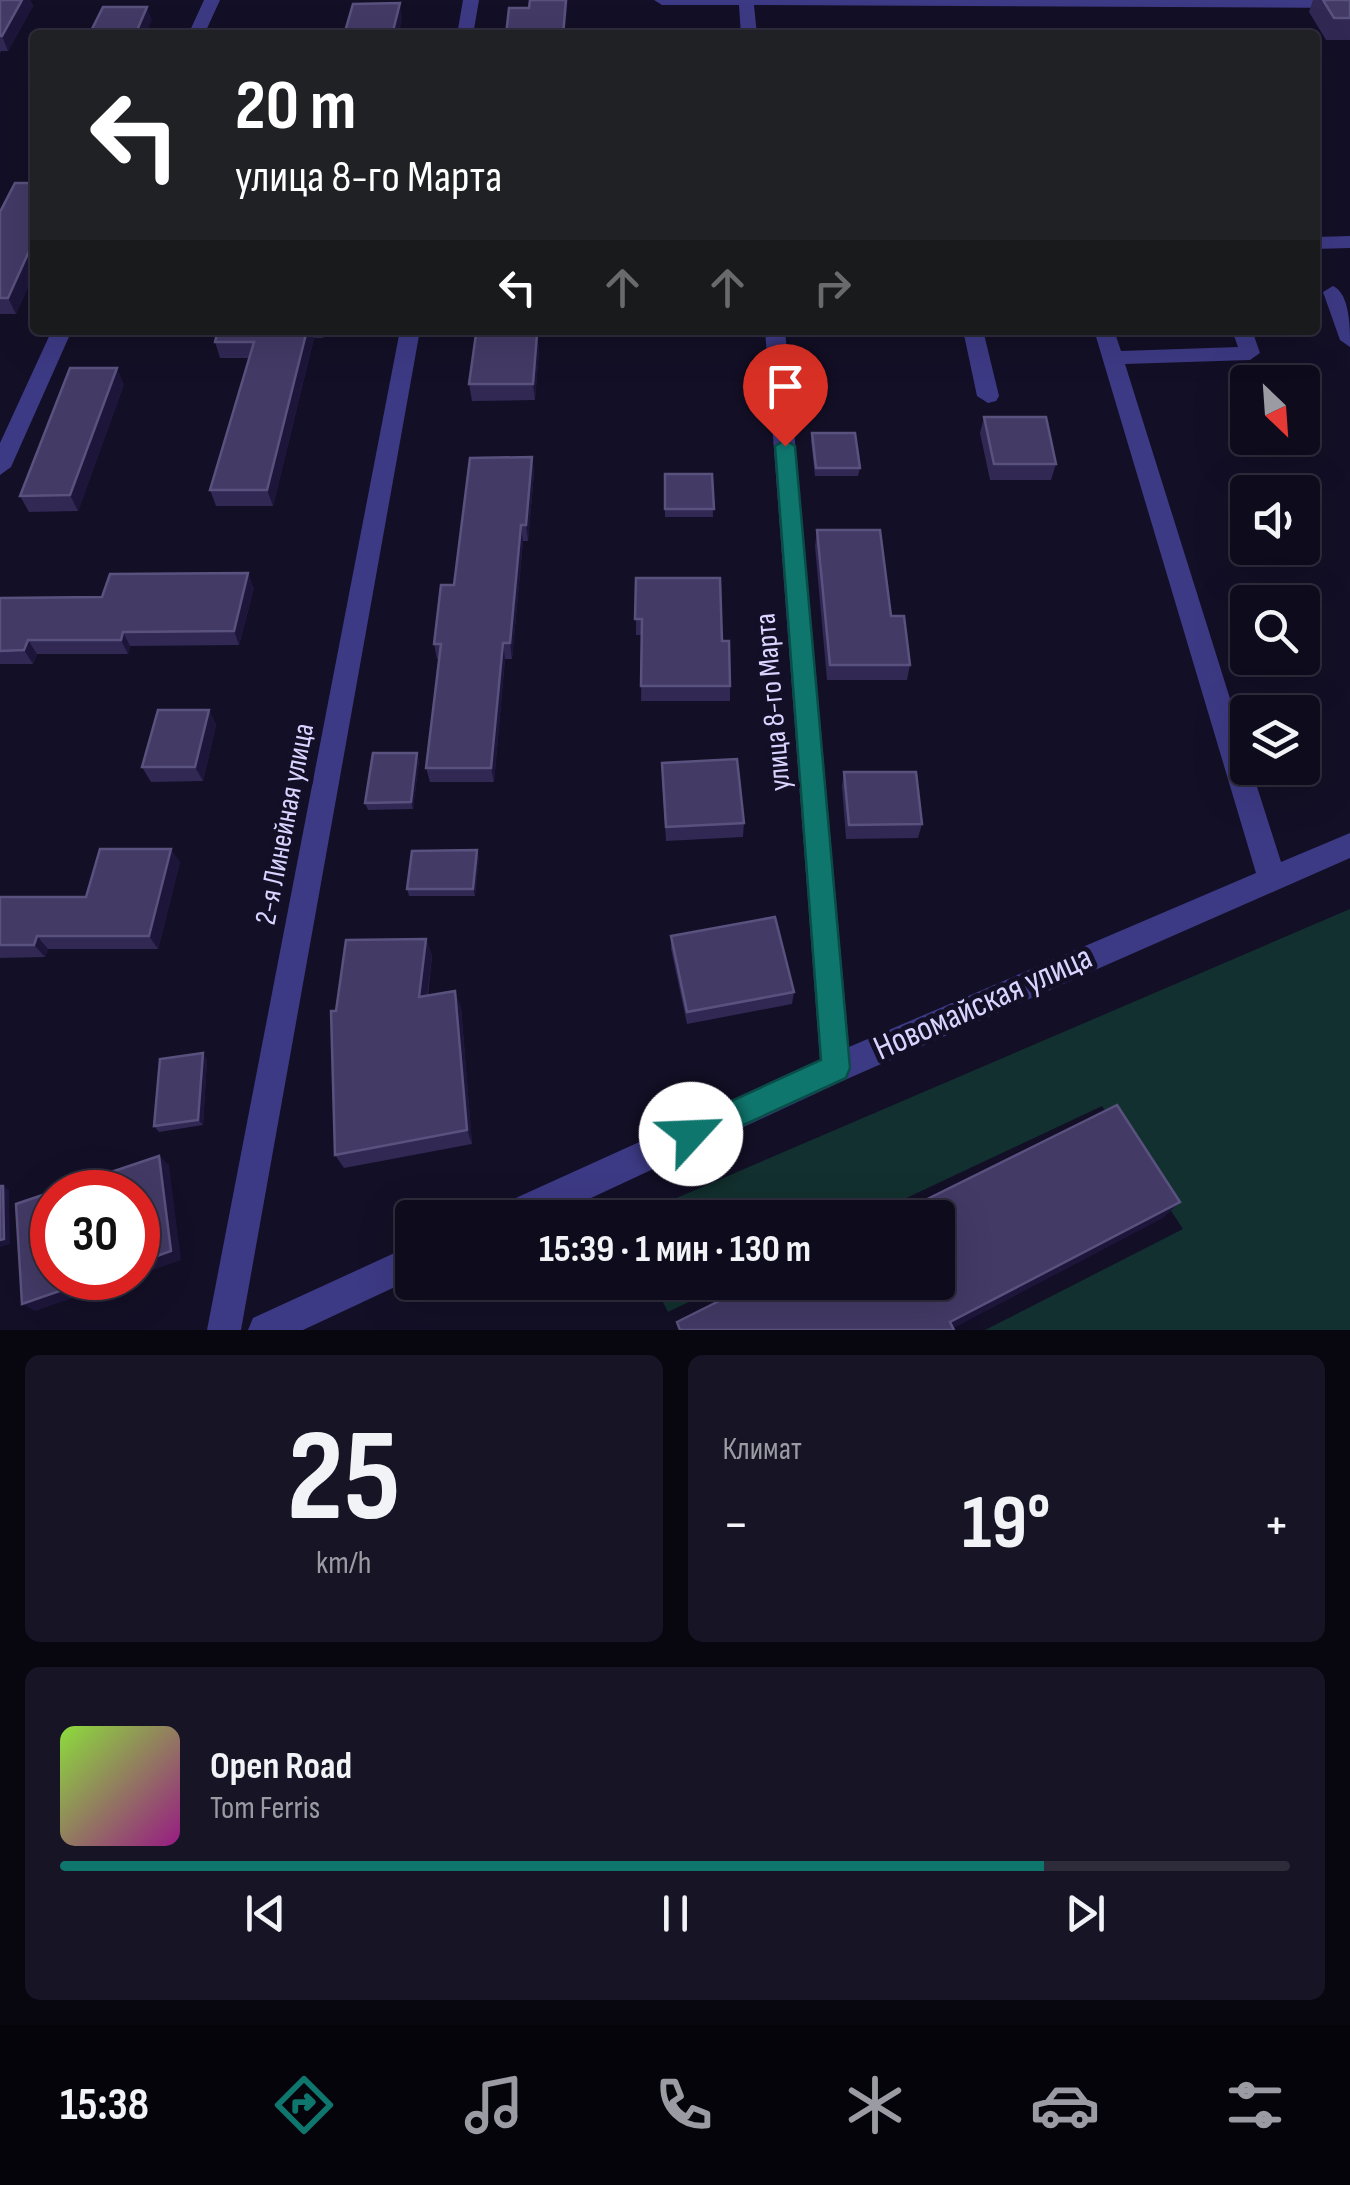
<!DOCTYPE html>
<html lang="ru">
<head>
<meta charset="utf-8">
<style>
	body { margin:0; font-family:"Sofia Sans Condensed",sans-serif; background:#171425; color:#f1f3f6; height:100vh; display:flex; flex-direction:column; font-size:38px; white-space:nowrap }
	* { box-sizing:border-box; margin:0 }
	p { font-size:32px; color:#9b9ba3 }
	.icon { flex:none; width:55px; height:55px; fill:none; stroke:currentColor; stroke-width:2; stroke-linecap:round; stroke-linejoin:round }
	.map { position:relative; height:1330px; overflow:hidden }
	.sheet { display:flex; flex-direction:column; gap:25px; padding:25px; background:#08060f; flex:1 }
	.sheet>* { flex:none }
	.top-card { position:absolute; left:30px; top:30px; width:1290px; height:305px; border-radius:10px; box-shadow:0 10px 40px #0002,0 0 0 2px #2e2b3b; background:#202124; color:#fff; overflow:hidden }
	.needle { width:65px; rotate:155deg }
	.fabs { position:absolute; left:1230px; top:365px; display:grid; gap:20px }
	.fabs a { display:grid; place-items:center; width:90px; height:90px; border-radius:10px; background:#0e0b1c; box-shadow:0 10px 40px #0002,0 0 0 2px #2e2b3b; font-size:50px }
	.speed { position:absolute; left:30px; top:1170px; display:flex; gap:20px; font-size:50px; font-weight:700; text-align:center }
	.speed>* { display:grid; place-content:center; width:130px; height:130px; border-radius:50%; background:#0e0b1c; box-shadow:0 10px 40px #0002,0 0 0 2px #2e2b3b; line-height:1 }
	.speed .limit { border:15px solid #d22; background:#fff; color:#111 }
	.pin { position:absolute; display:grid; place-items:center; width:85px; height:85px; color:#fff; margin:-102px -42px; border-radius:50% 50% 50% 0; rotate:-45deg; box-shadow:0 0 10px #0007 }
	.pin .icon { rotate:45deg }
	.me { position:absolute; width:110px; margin:-55px; rotate:65deg; stroke-linejoin:round; filter:drop-shadow(0 0 8px #0008) }
	.turn { display:flex; align-items:center; gap:35px; height:210px; padding:0 40px; font-size:45px }
	.turn .icon { width:130px; height:130px; stroke-width:2.5 }
	.turn b { display:block; font-size:70px; line-height:85px }
	.lanes { display:flex; align-items:center; height:95px; padding:0 40px; background:#0003; justify-content:center; gap:50px; direction:ltr }
	.lanes .off { opacity:.35 }
	.big { font-size:75px; font-weight:700; line-height:1.1 }
	.sheet .card { flex:1; display:flex; flex-direction:column; justify-content:center; gap:15px; min-width:0; padding:0 35px; border-radius:15px; background:#171425 }
	.sheet .dial { align-items:center; gap:0 }
	.dial b { font-size:130px; line-height:1 }
	.song { display:flex; align-items:center; gap:30px }
	.cover { width:120px; height:120px; border-radius:15px; background:linear-gradient(135deg,hsl(90 70% 55%),hsl(310 70% 35%)) }
	.played { height:10px; border-radius:5px; background:linear-gradient(90deg,#0f766e 80%,#2e2b3b 80%) }
	.keys { display:flex; justify-content:space-around; direction:ltr }
	.heat { display:flex; justify-content:space-between; align-items:center; font-size:55px; direction:ltr }
	.sheet .tiles { flex:1; display:grid; gap:25px; grid-template-columns:1fr 1fr }
	.card:last-child { grid-column:span 2 }
	.trip { position:absolute; left:395px; top:1200px; width:560px; height:100px; border-radius:10px; background:#0e0b1c; box-shadow:0 10px 40px #0002,0 0 0 2px #2e2b3b; font-weight:700; line-height:100px; text-align:center }
	.tab-bar { display:flex; height:160px; justify-content:space-around; align-items:center; background:#06040b; color:#9b9ba3 }
	.tab-bar .icon { width:70px; height:70px }
	.tab-bar .selected { color:#0f766e }
	.tab-bar b { font-size:45px; color:#f1f3f6 }
	.map>svg:first-child { display:block }
	.green { fill:#12302f }
	.lines { fill:none; stroke-linecap:round; stroke-linejoin:round }
	.minor { fill:#3d3a85; fill-rule:evenodd }
	.wall { fill:#312854 }
	.shaded-wall { fill:#1d163a }
	.building { fill:#433a66; stroke:#5a527e; stroke-width:2.5 }
	.route { fill:#0f766e; stroke:#0a4d48; stroke-width:2.5 }
	.labels { text-anchor:middle; dominant-baseline:central; stroke-width:10; stroke-linejoin:round; paint-order:stroke }
	.street-label { font-size:30px; fill:#d9d4ff; stroke:#130f26 }
	.near-street-label { font-size:35px; fill:#d9d4ff; stroke:#130f26 }
</style>
</head>
<body>
<div class="map">
<svg width="1350" height="1330" viewBox="0 0 1350 1330">
	<rect width="100%" height="100%" fill="#130f26"/>
	<g class="green">
		<path d="M1350,909V1330H985L1183,1229L1102,1106L866,1217L630,1218Z"/>
		<path d="M653,1283H729L668,1312Z"/>
	</g>
	<g class="lines">
		<g class="minor">
			<path d="M204,0H220L204,35H188Z"/>
			<path d="M463,0H479L473,35H457Z"/>
			<path d="M654,0H1350V8L754,5L757,35H741L739,5H662Z"/>
			<path d="M1350,236V248L1315,249V237Z"/>
			<path d="M1333,286C1350,294 1350,327 1350,347L1340,340L1323,292Z"/>
			<path d="M52,330H72L11,467L0,475V443Z"/>
			<path d="M400,330H420L241,1330H207Z"/>
			<path d="M765,330H785L849,1047L1256,873L1094,330H1114L1121,351L1238,347L1232,330H1252L1260,353L1250,360L1125,364L1248,756V768H1251L1281,862L1350,833V858L847,1079L548,1218H494L498,1206L820,1060Z"/>
			<path d="M963,330H983L999,396L996,401L988,403L977,396Z"/>
			<path d="M412,1245V1279L303,1330H248L253,1318Z"/>
		</g>
	</g>
	<g class="wall">
		<path d="M0,0H30L33,6L8,51H1L0,53Z"/>
		<path d="M1313,0H1350V40H1326L1309,12Z"/>
		<path d="M35,183V271L16,314H0V212Z"/>
		<path d="M218,330H325L323,338H314L273,506H216L210,490L249,358H220L215,342Z"/>
		<path d="M537,334L539,350L535,400L472,401L469,384Z"/>
		<path d="M124,384L78,511L29,512L20,496Z"/>
		<path d="M984,417L1056,464L1051,480H990L980,433Z"/>
		<path d="M812,433L860,468L858,476H815L811,441Z"/>
		<path d="M532,457L534,473L528,541H523L512,659H505L494,782H430L426,768L440,659H437L434,644L454,585Z"/>
		<path d="M665,474H712L713,517H665Z"/>
		<path d="M817,530L891,616L910,665L907,680H827L815,546Z"/>
		<path d="M636,578L722,641L730,686V701H641L642,635H636Z"/>
		<path d="M254,588L239,645L130,646L128,654H37L33,664H0V598L102,597Z"/>
		<path d="M209,710L216,725L203,781L151,782L142,767Z"/>
		<path d="M419,760L413,809L368,810L365,803Z"/>
		<path d="M844,772L922,824L918,838L846,839L842,786Z"/>
		<path d="M662,777L744,823L743,837L666,841Z"/>
		<path d="M479,857L475,896H409L407,889Z"/>
		<path d="M180,862L158,949H48L45,957L0,958V897H86Z"/>
		<path d="M671,936L794,992L792,1004L687,1024L671,949Z"/>
		<path d="M426,939L432,956L428,995L461,1007L472,1144L344,1168L335,1155L336,1011Z"/>
		<path d="M207,1059L203,1125L159,1132L154,1126Z"/>
	</g>
	<g class="shaded-wall">
		<path d="M22,0H30L33,6L8,51L2,36Z"/>
		<path d="M566,0H568L565,35H563Z"/>
		<path d="M400,3L402,19L399,35H392Z"/>
		<path d="M147,7L152,20L145,35H135Z"/>
		<path d="M35,238V271L16,314L8,298Z"/>
		<path d="M307,330H311L314,338L273,506L267,490Z"/>
		<path d="M537,334L539,350L535,400L533,384Z"/>
		<path d="M117,368L124,384L78,511L70,495Z"/>
		<path d="M532,457L534,473L528,541L526,525Z"/>
		<path d="M521,525L523,541L512,659L510,643Z"/>
		<path d="M248,573L254,588L239,645L234,631Z"/>
		<path d="M123,632L130,646L128,654L121,640Z"/>
		<path d="M28,640L37,654L33,664L24,650Z"/>
		<path d="M503,643L505,659L494,782L491,768Z"/>
		<path d="M209,710L216,725L203,781L195,767Z"/>
		<path d="M417,753L419,760L413,809L411,802Z"/>
		<path d="M171,849L180,862L158,949L149,936Z"/>
		<path d="M477,850L479,857L475,896L473,889Z"/>
		<path d="M37,936L48,949L45,957L34,945Z"/>
		<path d="M426,939L432,956L425,1013L419,997Z"/>
		<path d="M455,991L461,1007L472,1144L467,1130Z"/>
		<path d="M203,1053L207,1059L203,1125L198,1120Z"/>
		<path d="M159,1156L169,1165L181,1260L138,1275V1263Z"/>
		<path d="M3,1186L9,1190L10,1244L0,1247Z"/>
		<path d="M1180,1202L1163,1218L950,1330V1322Z"/>
		<path d="M97,1278H131L35,1311L22,1304Z"/>
	</g>
	<g class="building">
		<path d="M0,0H22L2,36H0Z"/>
		<path d="M530,0H566L563,35H506L509,8H529Z"/>
		<path d="M1323,0H1350V18H1334Z"/>
		<path d="M400,3L392,35H344L353,4Z"/>
		<path d="M103,7H147L135,35H89Z"/>
		<path d="M15,183H35V238L8,298H0V212Z"/>
		<path d="M218,330H307L267,490H210L254,342H215Z"/>
		<path d="M476,334H537L533,384H469Z"/>
		<path d="M70,368H117L70,495L20,496Z"/>
		<path d="M984,417H1046L1056,464H994Z"/>
		<path d="M812,433H855L860,468H816Z"/>
		<path d="M532,457L526,525H521L510,643H503L491,768H426L441,644H434L441,585H454L470,458Z"/>
		<path d="M665,474H712L714,509H665Z"/>
		<path d="M817,530H880L891,616H904L910,665H830Z"/>
		<path d="M248,573L234,631L123,632L121,640H28L24,650L0,651V598L102,597L110,574Z"/>
		<path d="M636,578H720L722,641H729L730,686H641L642,619H635Z"/>
		<path d="M158,710H209L195,767H142Z"/>
		<path d="M373,753H417L411,802L365,803Z"/>
		<path d="M737,759L744,823L666,827L662,763Z"/>
		<path d="M844,772H916L922,824L849,825Z"/>
		<path d="M100,849H171L149,936H37L34,945H0V897H86Z"/>
		<path d="M477,850L473,889H407L412,851Z"/>
		<path d="M775,917L794,992L687,1012L671,936Z"/>
		<path d="M426,939L419,997L455,991L467,1130L335,1155L331,1011H336L346,940Z"/>
		<path d="M203,1053L198,1120L154,1126L160,1059Z"/>
		<path d="M1117,1105L1180,1202L950,1322L954,1330H680L677,1322L757,1282H938V1218H889Z"/>
		<path d="M159,1156L171,1251L138,1263V1192H52V1278H97L22,1304L16,1204Z"/>
		<path d="M0,1186H3L4,1239L0,1240Z"/>
	</g>
	<path class="route" d="M785,440L795,446L850,1068L846,1078L691,1149L681,1145L677,1134L681,1124L821,1060L775,446Z"/>
	<g class="labels">
		<g class="street-label">
			<text transform="translate(773 702) rotate(-95)">улица 8-го Марта</text>
			<text transform="translate(285 824) rotate(-79)">2-я Линейная улица</text>
		</g>
		<g class="near-street-label">
			<text transform="translate(983 1003) rotate(-24)">Новомайская улица</text>
		</g>
	</g>
</svg>
<div class="fabs">
<a><svg class="needle" viewBox="-14 -14 28 28"><path d="M0-13l5 13h-10z" fill="#e53935"/><path d="M0 13l5-13h-10z" fill="#9b9ba3"/></svg></a>
<a><svg class="icon" aria-label="sound" viewBox="0 0 24 24"><path d="M4 9h4l5-4v14l-5-4H4zM17 9q2 3 0 6"/></svg></a>
<a><svg class="icon" aria-label="search" viewBox="0 0 24 24"><circle cx="10" cy="10" r="6"/><path d="M15 15l6 6"/></svg></a>
<a><svg class="icon" aria-label="layers" viewBox="0 0 24 24"><path d="M12 4l9 5-9 5-9-5zM3 14l9 5 9-5"/></svg></a>
</div>
<div class="speed"><div class="limit">30</div></div>
<div class="pin" style="left:785px;top:446px;background:#d93025"><svg class="icon" aria-label="arrive" viewBox="0 0 24 24"><path d="M6 21V4h12l-3 4 3 4H6"/></svg></div>
<svg class="me" style="left:691px;top:1134px" viewBox="-20 -20 40 40"><circle r="19" fill="#fff"/><path d="M0-13L10 11 0 6-10 11z" fill="#0f766e"/></svg>
<div class="trip">15:39 · 1 мин · 130 m</div>
<div class="top-card">
<div class="turn"><svg class="icon" aria-label="left" viewBox="0 0 24 24"><path d="M17 20v-9H6M10 6l-5 5 5 5"/></svg><div><b>20 m</b>улица 8-го Марта</div></div>
<div class="lanes"><svg class="icon" aria-label="left" viewBox="0 0 24 24"><path d="M17 20v-9H6M10 6l-5 5 5 5"/></svg><svg class="icon off" aria-label="ahead" viewBox="0 0 24 24"><path d="M12 20V5M6 11l6-6 6 6"/></svg><svg class="icon off" aria-label="ahead" viewBox="0 0 24 24"><path d="M12 20V5M6 11l6-6 6 6"/></svg><svg class="icon off" aria-label="right" viewBox="0 0 24 24"><path d="M7 20v-9h11M14 6l5 5-5 5"/></svg></div>
</div>
</div>
<section class="sheet">
<div class="tiles">
<div class="card dial"><b>25</b><p>km/h</p></div>
<div class="card"><p>Климат</p>
<div class="heat"><a>−</a><b class="big">19°</b><a>+</a></div>
</div>
<div class="card">
<div class="song"><i class="cover"></i><div><b>Open Road</b><p>Tom Ferris</p></div></div>
<div class="played"></div>
<div class="keys"><svg class="icon" aria-label="previous" viewBox="0 0 24 24"><path d="M18 5L8 12l10 7zM5 5v14"/></svg><svg class="icon" aria-label="pause" viewBox="0 0 24 24"><path d="M8 5v14M16 5v14"/></svg><svg class="icon" aria-label="next" viewBox="0 0 24 24"><path d="M6 5l10 7-10 7zM19 5v14"/></svg></div>
</div>
</div>
</section>
<nav class="tab-bar">
<b>15:38</b>
<svg class="icon selected" aria-label="directions" viewBox="0 0 24 24"><path d="M12 3l9 9-9 9-9-9zM9 14v-3h6M13 9l2 2-2 2"/></svg>
<svg class="icon" aria-label="music" viewBox="0 0 24 24"><path d="M9 18V5l10-2v13"/><circle cx="6" cy="18" r="3"/><circle cx="16" cy="16" r="3"/></svg>
<svg class="icon" aria-label="phone" viewBox="0 0 24 24"><path d="M5 4h4l2 5-3 2q2 4 5 5l2-3 5 2v4C11 20 4 13 5 4z"/></svg>
<svg class="icon" aria-label="climate" viewBox="0 0 24 24"><path d="M12 3v18M4 7l16 10M4 17L20 7"/></svg>
<svg class="icon" aria-label="car" viewBox="0 0 24 24"><path d="M5 17H2v-5l4-1 3-4h7l3 4 3 1v5h-3M9 17h6M6 11h13"/><circle cx="7" cy="17" r="2"/><circle cx="17" cy="17" r="2"/></svg>
<svg class="icon" aria-label="filters" viewBox="0 0 24 24"><path d="M4 7h16M4 17h16"/><circle cx="9" cy="7" r="2"/><circle cx="15" cy="17" r="2"/></svg>
</nav>
</body>
</html>
